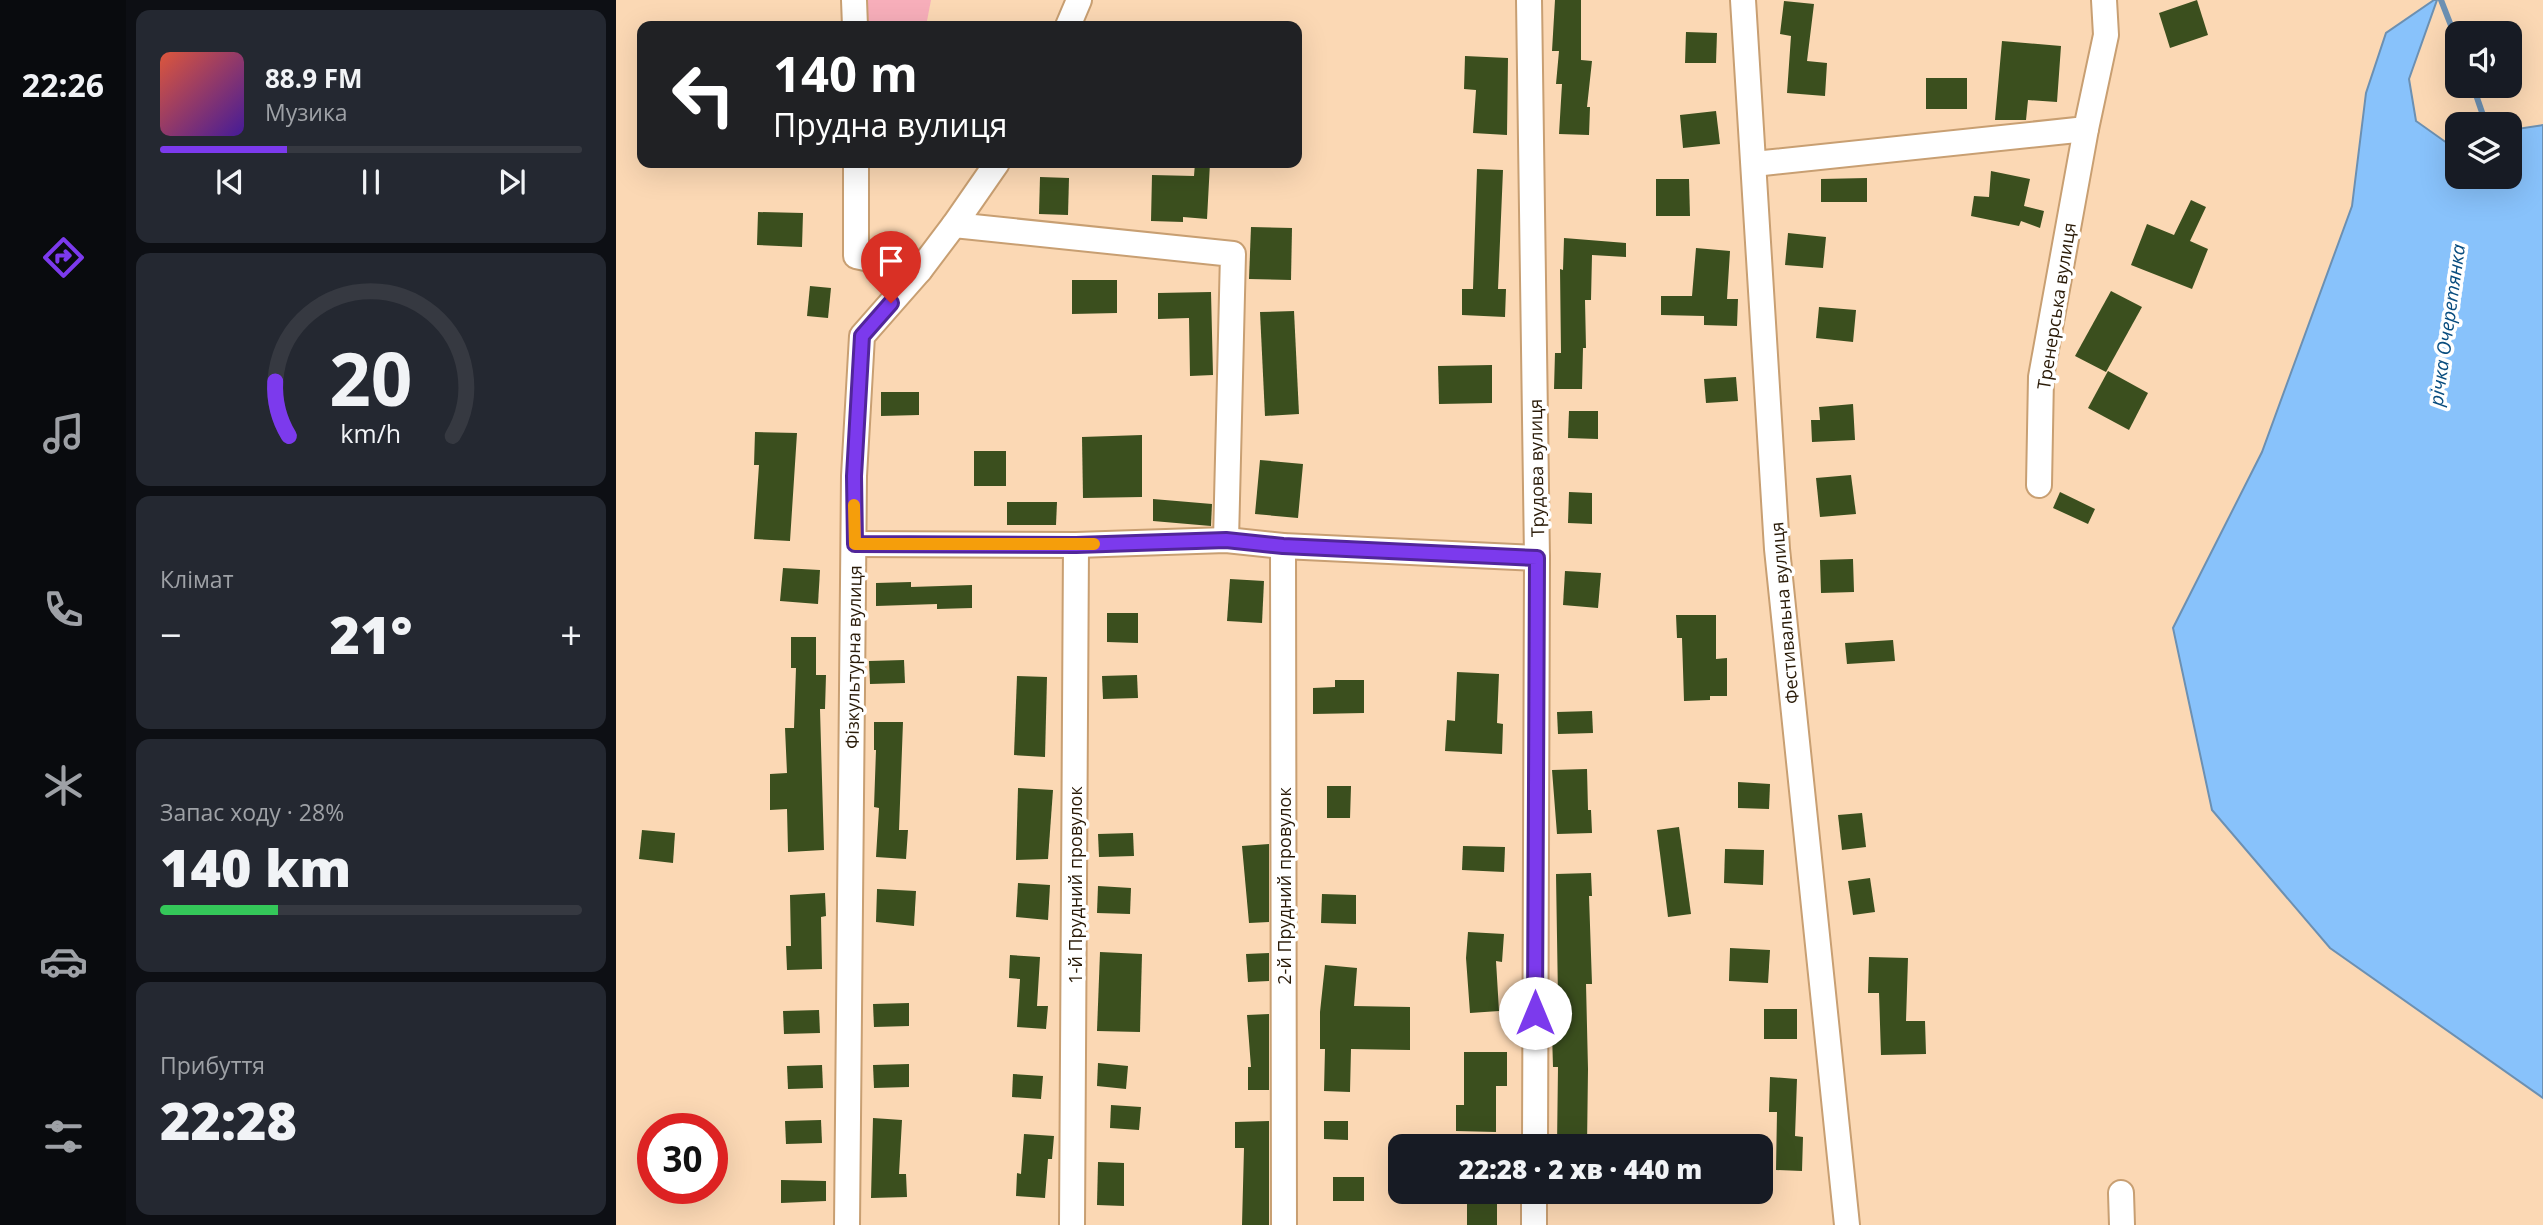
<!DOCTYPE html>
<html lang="uk">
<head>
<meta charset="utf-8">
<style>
	body { margin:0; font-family:"Open Sans",sans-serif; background:#242831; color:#f1f3f6; height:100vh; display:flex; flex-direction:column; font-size:26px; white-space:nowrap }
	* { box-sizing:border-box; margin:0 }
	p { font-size:23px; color:#9ea1a6 }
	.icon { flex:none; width:38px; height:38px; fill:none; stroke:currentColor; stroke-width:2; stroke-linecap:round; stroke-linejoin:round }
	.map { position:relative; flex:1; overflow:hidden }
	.panel { display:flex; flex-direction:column; gap:10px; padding:10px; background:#0d0f14; width:490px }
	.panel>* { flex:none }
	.top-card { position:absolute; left:21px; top:21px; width:665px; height:147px; border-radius:14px; box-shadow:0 7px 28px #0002; background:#202124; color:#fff; overflow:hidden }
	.controls { position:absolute; left:1829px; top:21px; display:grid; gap:14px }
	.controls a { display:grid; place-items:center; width:77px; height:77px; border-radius:14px; background:#171b24; box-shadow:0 7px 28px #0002; font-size:35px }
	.speed { position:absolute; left:21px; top:1113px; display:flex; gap:14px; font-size:35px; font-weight:700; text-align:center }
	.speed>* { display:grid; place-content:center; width:91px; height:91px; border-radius:50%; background:#171b24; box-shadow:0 7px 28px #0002; line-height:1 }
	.speed .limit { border:10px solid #d22; background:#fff; color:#111 }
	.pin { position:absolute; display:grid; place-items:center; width:60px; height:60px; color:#fff; margin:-72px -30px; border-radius:50% 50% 50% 0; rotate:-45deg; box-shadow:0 0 7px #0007 }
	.pin .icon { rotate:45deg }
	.me { position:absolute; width:77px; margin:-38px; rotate:0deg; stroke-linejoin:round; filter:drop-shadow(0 0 5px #0008) }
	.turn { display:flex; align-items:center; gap:24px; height:147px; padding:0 21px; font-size:32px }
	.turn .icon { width:91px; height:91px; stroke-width:2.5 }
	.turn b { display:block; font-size:49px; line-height:60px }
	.big { font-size:52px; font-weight:800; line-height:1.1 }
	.panel .card { flex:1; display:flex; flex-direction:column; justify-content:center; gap:10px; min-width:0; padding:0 24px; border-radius:14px; background:#242831 }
	.panel .dial { align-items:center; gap:0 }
	.dial svg { height:182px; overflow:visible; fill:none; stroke:#363941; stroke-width:7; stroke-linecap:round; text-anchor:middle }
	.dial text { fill:#f1f3f6; stroke:none }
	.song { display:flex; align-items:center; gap:21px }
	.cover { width:84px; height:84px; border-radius:10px; background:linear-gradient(135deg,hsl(10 70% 55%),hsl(260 70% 35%)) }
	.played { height:7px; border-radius:4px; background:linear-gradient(90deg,#7c3aed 30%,#363941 30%) }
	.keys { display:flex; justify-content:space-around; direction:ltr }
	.heat { display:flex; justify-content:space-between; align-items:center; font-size:38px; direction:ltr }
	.charge { height:10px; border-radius:5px; background:linear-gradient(90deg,#34c759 28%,#363941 0) }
	.trip { position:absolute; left:772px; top:1134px; width:385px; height:70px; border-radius:14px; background:#171b24; box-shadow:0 7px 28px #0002; font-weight:800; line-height:70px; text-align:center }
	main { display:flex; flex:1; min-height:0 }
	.dock { display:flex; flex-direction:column; width:126px; justify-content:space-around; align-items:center; background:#090b0e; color:#9ea1a6 }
	.dock .icon { width:49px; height:49px }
	.dock .selected { color:#7c3aed }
	.dock b { font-size:32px; color:#f1f3f6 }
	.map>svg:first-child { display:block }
	.green { fill:#f7aeba }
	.water { fill:#88c2fb; stroke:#6c90b2; stroke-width:2 }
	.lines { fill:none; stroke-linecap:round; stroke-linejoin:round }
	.stream { stroke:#6c90b2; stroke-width:6 }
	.building { fill:#3b4f1e }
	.minor-casing { stroke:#c89f72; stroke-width:28 }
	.minor { stroke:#fff; stroke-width:24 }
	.route-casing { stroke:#51269a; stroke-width:18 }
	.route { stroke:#7c3aed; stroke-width:12 }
	.slow { stroke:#f59e0b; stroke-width:12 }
	.labels { text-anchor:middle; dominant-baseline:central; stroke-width:7; stroke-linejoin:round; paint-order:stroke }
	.street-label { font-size:18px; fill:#2a1b08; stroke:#fff }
	.water-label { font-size:19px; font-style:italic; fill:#084c7e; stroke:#fff }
</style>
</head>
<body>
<main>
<nav class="dock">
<b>22:26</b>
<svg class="icon selected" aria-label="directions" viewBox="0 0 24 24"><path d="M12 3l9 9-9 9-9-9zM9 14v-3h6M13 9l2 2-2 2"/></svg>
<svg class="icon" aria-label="music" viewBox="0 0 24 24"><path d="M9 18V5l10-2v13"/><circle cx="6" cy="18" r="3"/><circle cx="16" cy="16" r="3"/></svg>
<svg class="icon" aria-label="phone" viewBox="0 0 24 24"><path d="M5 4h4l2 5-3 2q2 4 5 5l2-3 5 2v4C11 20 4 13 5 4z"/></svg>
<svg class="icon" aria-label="climate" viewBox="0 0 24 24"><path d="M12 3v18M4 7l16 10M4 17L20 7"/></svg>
<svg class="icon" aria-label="car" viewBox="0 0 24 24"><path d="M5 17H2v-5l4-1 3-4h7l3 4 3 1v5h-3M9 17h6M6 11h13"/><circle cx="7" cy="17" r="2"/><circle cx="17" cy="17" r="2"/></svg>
<svg class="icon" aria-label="filters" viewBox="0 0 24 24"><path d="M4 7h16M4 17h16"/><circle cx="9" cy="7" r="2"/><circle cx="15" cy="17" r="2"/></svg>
</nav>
<section class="panel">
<div class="card">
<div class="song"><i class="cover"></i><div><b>88.9 FM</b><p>Музика</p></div></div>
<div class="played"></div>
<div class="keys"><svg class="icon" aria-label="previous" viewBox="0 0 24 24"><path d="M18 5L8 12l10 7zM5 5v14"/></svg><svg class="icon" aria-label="pause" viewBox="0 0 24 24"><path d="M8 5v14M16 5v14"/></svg><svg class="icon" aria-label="next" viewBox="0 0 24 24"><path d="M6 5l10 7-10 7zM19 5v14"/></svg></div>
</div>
<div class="card dial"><svg viewBox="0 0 100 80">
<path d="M14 69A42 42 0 1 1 86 69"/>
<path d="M14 69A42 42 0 0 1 8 45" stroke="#7c3aed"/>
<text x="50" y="56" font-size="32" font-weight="700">20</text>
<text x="50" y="72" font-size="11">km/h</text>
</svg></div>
<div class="card"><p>Клімат</p>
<div class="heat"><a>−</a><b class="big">21°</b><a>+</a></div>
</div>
<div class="card"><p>Запас ходу · 28%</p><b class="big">140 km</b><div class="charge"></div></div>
<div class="card"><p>Прибуття</p><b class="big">22:28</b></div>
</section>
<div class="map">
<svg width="1927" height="1225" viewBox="0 0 1927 1225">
	<rect width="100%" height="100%" fill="#fbd8b4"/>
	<path class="green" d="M238,0H315L310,26H239Z"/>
	<path class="water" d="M1818,0H1821L1793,79L1800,121L1838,148L1841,147V177H1894V130L1927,125V1098L1714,948L1596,810L1557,628L1646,452L1736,206L1750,93L1770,33Z"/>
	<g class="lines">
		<g class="stream">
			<path d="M1825,0L1841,41"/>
			<path d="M1857,86L1870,124"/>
		</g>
	</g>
	<g class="building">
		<path d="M939,0H965V60L976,61L971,107H974L973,135L943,134L946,84H940L943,51H936Z"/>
		<path d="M1581,0L1592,35L1554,48L1543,13Z"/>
		<path d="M1168,1L1198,4L1191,61L1211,63L1209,96L1171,93L1175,36L1164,34Z"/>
		<path d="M1070,32L1101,33L1100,63H1069Z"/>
		<path d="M1386,41L1445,46L1441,102L1412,100L1410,120H1379Z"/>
		<path d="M849,56L892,58L891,135L857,133L860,90L848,89Z"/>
		<rect x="1310" y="78" width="41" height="31"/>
		<path d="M1100,111L1104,144L1067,148L1064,115Z"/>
		<path d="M579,163H594L591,219L567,217V222L535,221L536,175L578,176Z"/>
		<path d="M861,169L887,170L882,289H890L889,317L846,315V289H857Z"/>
		<path d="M1375,171L1414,179L1408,206L1428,211L1424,228L1405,221L1403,226L1355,216L1358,196L1373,197Z"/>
		<path d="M424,177L453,178L452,215L423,214Z"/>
		<path d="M1251,178V202H1205V179Z"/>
		<path d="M1040,179H1073L1074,216H1040Z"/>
		<path d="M1575,200L1590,207L1574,241L1592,249L1576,289L1515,265L1531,224L1558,235Z"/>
		<path d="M142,212L187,213L186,247L141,245Z"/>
		<path d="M635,227L676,228L675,280L633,279Z"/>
		<path d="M1172,233L1210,237L1207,268L1169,265Z"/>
		<path d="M948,238L1010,243V257L976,255L975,300H969L970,348H967L966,389H938L939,353H945L944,269L947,270Z"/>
		<path d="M1080,248L1114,251L1111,299H1122L1121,326L1088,325V316L1045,315V296H1076Z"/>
		<path d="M456,280H501V313L456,314Z"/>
		<path d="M194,286L215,288L212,318L191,316Z"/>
		<path d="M1495,291L1526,307L1490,372L1459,356Z"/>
		<path d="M595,292L597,375L574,376L573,318L542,319V293Z"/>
		<path d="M1203,307L1240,310L1237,342L1200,338Z"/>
		<path d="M678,311L683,414L649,416L644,312Z"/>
		<path d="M876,365V403L823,404L822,366Z"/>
		<path d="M1492,371L1532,393L1513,430L1472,408Z"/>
		<path d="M1120,377L1122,401L1090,403L1088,379Z"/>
		<path d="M265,392H303V415L265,416Z"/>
		<path d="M1237,404L1239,440L1196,442L1195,420H1204L1203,407Z"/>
		<path d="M953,411H982V439L952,438Z"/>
		<path d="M139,432L181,433L174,541L138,539L143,465H138Z"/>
		<path d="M526,435V497L467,498L466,437Z"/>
		<rect x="358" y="451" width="32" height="35"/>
		<path d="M644,460L687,464L682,518L639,514Z"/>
		<path d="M1235,475L1240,514L1204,517L1200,478Z"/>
		<path d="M953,492L976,493V524L952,523Z"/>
		<path d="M1444,492L1479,509L1472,524L1437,508Z"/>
		<path d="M537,499L596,504L595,526L537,521Z"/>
		<path d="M391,502H441L440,525H391Z"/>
		<path d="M1237,559L1238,592L1205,593L1204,560Z"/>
		<path d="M167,568L204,570L202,604L164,601Z"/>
		<path d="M949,571L985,573L982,608L947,605Z"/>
		<path d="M614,579L648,581L646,623L611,621Z"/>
		<path d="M295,582V587L356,585V608L321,609V604L260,606V583Z"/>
		<path d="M491,613H522V643L491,642Z"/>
		<path d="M1060,615H1100V659L1111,658V696H1094V700L1068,701L1066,638H1061Z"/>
		<path d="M175,637H200V675H210L209,709H204L208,850L172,852L171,809L154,810V774L171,773L169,728H178L180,668H175Z"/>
		<path d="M1277,640L1279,661L1231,664L1229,643Z"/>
		<path d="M288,660L289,683L254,684L253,661Z"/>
		<path d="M841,672L883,674L881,723L887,724L886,754L829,751L831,720L839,721Z"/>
		<path d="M521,675L522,698L487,699L486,676Z"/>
		<path d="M401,676L431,677L429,757L398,755Z"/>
		<path d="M719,680H748V713L697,714V688L719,687Z"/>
		<path d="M976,711L977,733L942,734L941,712Z"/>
		<path d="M258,722H287L283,830H292L290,859L260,857L263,808L258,807L260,750H258Z"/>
		<path d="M971,769L972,810H975L976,833L941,834L936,770Z"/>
		<path d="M1122,782L1154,784L1153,809L1122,808Z"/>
		<path d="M711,786H735L734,818H711Z"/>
		<path d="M402,788L437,790L432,859L400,860Z"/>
		<path d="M1246,813L1250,847L1226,850L1222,815Z"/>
		<path d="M1063,827L1075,914L1052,917L1041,830Z"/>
		<path d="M26,830L59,833L57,863L23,859Z"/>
		<path d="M517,833L518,856L483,857L482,834Z"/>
		<path d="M653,844V922L633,923L626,846Z"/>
		<path d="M847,846L889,847L888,872L846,870Z"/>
		<path d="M1109,849L1148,850L1147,885L1108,883Z"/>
		<path d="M975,873L976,896H973L976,984H970L972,1069L971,1146H941L942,1067H937L935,999H942L940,874Z"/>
		<path d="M1254,878L1259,912L1237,915L1232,881Z"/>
		<path d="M402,883L434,885L432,920L400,917Z"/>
		<path d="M482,886L515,888L514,914L481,913Z"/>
		<path d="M261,889L300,891L298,926L260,922Z"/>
		<path d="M209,893L210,916L205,917L206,969L171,970L170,946H175L174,895Z"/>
		<path d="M706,894L740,895V924L705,923Z"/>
		<path d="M852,932L888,934L886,962L880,961L883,1011L854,1013L850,958Z"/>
		<path d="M1114,948L1154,950L1152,983L1113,981Z"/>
		<path d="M484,952L526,954L524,1032L481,1031Z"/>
		<path d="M653,953V981L632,982L630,954Z"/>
		<path d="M394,955L424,957L421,1006H432L430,1029L401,1027L404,979L393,978Z"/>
		<path d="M1253,957L1292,958L1290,1021H1309L1310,1054L1265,1055L1263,993H1252Z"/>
		<path d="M709,965L741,968L738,1006L794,1007V1050L735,1049L734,1092L708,1091L709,1049H704V1012Z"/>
		<path d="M293,1003V1026L258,1027L257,1004Z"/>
		<rect x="1148" y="1009" width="33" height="30"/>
		<path d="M203,1010L204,1033L168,1034L167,1011Z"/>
		<path d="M653,1014V1090H632V1067H635L631,1015Z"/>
		<path d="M848,1052H891V1086H880V1132L840,1131V1105H848Z"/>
		<path d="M482,1063L512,1066L510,1089L481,1086Z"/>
		<path d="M293,1064V1087L258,1088L257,1065Z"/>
		<path d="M206,1065L207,1088L172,1089L171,1066Z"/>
		<path d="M397,1074L427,1076L425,1099L396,1097Z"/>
		<path d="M1154,1077L1181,1079L1179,1136L1187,1137L1186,1171L1160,1170L1161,1112H1153Z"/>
		<path d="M495,1105L525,1107L523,1130L494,1128Z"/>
		<path d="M257,1118L286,1120L283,1174H290L291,1197L255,1198Z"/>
		<path d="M205,1120L206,1143L170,1144L169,1121Z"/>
		<path d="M653,1121V1225H626L628,1148H619V1122Z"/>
		<path d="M708,1121H732V1140L708,1139Z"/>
		<path d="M408,1134L438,1136L436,1159H432L429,1198L400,1196L401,1173L405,1174Z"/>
		<path d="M482,1162L508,1163V1206L481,1205Z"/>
		<rect x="717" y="1177" width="31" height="24"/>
		<path d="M165,1180L210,1181V1201L165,1203Z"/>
		<rect x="851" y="1192" width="30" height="33"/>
	</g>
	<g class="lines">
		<defs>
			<g id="minor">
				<path d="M238,0L239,26"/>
				<path d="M913,0L921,558L919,1146"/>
				<path d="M1127,0L1161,549L1231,1225"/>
				<path d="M452,26L463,0"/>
				<path d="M1138,164L1470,129L1490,35L1488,0"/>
				<path d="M338,225L617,254L610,540"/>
				<path d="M304,270L338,225L381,163"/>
				<path d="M1423,485L1425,377L1470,129"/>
				<path d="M239,544L460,545L610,540L667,546L921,558"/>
				<path d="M667,546L668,1225"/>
				<path d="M1505,1193L1506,1225"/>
				<path d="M231,1225L238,476L246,336L304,270L240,256V163"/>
				<path d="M456,1225L460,545"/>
				<path d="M918,1225V1192"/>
			</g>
		</defs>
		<use href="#minor" class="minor-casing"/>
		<use href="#minor" class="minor"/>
	</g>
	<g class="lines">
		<defs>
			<path id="route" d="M275,303L246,336L238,476L239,544L460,545L610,540L667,546L921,558L919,1013"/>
		</defs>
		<use href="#route" class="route-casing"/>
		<use href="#route" class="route"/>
		<path class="slow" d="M238,505L239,544H478"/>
	</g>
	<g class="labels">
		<g class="street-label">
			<text transform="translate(1440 306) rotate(-81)">Тренерська вулиця</text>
			<text transform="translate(920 468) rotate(-91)">Трудова вулиця</text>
			<text transform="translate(1168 613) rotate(-95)">Фестивальна вулиця</text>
			<text transform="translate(237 657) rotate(-89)">Фізкультурна вулиця</text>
			<text transform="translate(459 885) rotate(-90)">1-й Прудний провулок</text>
			<text transform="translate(668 886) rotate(-90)">2-й Прудний провулок</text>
		</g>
		<g class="water-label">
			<text transform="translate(1831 325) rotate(-82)">річка Очеретянка</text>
		</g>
	</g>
</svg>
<div class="controls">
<a><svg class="icon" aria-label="sound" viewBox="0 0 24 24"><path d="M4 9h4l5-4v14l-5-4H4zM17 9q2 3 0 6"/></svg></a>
<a><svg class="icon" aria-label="layers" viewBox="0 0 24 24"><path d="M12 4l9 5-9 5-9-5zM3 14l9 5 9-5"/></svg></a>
</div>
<div class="speed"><div class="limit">30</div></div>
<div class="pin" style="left:275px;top:303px;background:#d93025"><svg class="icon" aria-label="arrive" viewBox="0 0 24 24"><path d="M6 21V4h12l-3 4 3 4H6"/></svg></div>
<svg class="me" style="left:919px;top:1013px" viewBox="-20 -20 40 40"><circle r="19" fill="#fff"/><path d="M0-13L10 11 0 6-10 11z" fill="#7c3aed"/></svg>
<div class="trip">22:28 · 2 хв · 440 m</div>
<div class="top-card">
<div class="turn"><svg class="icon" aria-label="left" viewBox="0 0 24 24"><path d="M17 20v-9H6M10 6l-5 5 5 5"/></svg><div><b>140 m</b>Прудна вулиця</div></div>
</div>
</div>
</main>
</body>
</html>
